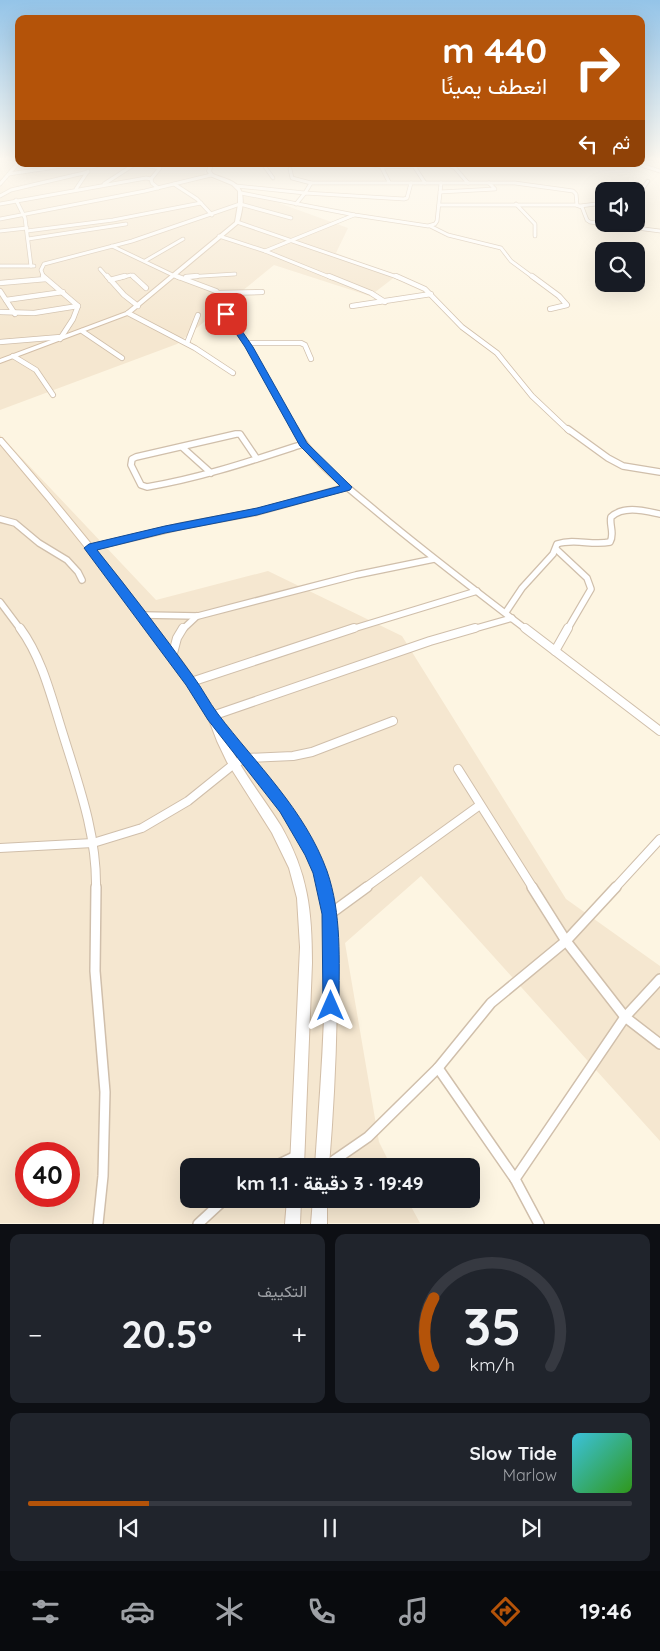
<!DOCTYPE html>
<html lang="ar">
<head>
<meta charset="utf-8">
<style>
	body { margin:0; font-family:Quicksand,Vazirmatn,sans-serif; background:#20242c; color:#f1f3f6; direction:rtl; height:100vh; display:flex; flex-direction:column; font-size:19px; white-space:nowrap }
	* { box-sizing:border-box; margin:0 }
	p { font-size:16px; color:#9ea1a6 }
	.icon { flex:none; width:28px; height:28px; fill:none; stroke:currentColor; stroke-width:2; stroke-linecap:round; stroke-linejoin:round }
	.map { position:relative; height:1224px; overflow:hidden; direction:ltr }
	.side { display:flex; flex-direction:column; gap:10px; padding:10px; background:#0d0f14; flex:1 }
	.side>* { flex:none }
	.top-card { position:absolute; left:15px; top:15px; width:630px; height:152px; border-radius:10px; box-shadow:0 5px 20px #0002; direction:rtl; background:#b45309; color:#fff; overflow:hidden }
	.tools { position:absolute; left:595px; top:182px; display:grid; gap:10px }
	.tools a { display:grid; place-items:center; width:50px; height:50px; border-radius:10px; background:#171b24; box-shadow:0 5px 20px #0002; font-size:25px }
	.speed { position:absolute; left:15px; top:1142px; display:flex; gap:10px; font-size:25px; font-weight:700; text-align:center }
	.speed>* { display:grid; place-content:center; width:65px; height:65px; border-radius:50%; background:#171b24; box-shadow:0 5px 20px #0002; line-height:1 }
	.speed .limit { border:8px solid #d22; background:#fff; color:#111 }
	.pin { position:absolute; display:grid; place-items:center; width:42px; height:42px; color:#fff; margin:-21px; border-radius:10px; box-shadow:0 2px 8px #0006 }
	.me { position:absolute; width:55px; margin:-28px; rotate:0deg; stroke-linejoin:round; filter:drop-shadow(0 0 4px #0008) }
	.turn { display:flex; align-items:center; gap:18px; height:105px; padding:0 15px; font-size:22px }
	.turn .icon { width:65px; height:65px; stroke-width:2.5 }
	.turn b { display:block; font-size:35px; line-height:42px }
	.then { display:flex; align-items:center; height:48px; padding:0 15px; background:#0003; gap:10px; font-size:19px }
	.big { font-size:38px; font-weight:700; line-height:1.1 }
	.side .card { flex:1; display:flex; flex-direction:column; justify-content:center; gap:8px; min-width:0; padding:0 18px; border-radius:10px; background:#20242c }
	.side .dial { align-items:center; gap:0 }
	.dial svg { height:130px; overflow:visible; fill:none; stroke:#363941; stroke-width:7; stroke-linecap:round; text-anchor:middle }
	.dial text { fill:#f1f3f6; stroke:none }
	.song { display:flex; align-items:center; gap:15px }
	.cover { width:60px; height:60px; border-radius:8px; background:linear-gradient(135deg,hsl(190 70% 55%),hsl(110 70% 35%)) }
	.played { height:5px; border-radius:2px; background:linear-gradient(90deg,#b45309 20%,#363941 20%) }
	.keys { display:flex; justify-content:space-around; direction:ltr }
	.heat { display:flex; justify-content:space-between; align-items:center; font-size:28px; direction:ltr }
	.side .tiles { flex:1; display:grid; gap:10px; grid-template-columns:1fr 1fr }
	.card:last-child { grid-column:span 2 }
	.trip { position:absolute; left:180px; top:1158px; width:300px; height:50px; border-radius:10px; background:#171b24; box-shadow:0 5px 20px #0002; font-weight:700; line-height:50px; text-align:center; direction:rtl }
	.dock { display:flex; height:80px; justify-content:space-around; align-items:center; background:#090b0e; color:#9ea1a6 }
	.dock .icon { width:35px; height:35px }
	.dock .on { color:#b45309 }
	.dock b { font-size:22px; color:#f1f3f6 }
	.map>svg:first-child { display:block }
	.residential { fill:#f5e7d0; fill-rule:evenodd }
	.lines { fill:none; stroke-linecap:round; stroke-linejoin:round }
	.street-far4-casing { stroke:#d0bfab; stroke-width:4.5 }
	.street-far3-casing { stroke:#d0bfab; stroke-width:6 }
	.street-far2-casing { stroke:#d0bfab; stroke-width:8 }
	.street-far1-casing { stroke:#d0bfab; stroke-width:10 }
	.street-casing { stroke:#d0bfab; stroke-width:12 }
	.secondary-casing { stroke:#d3bfa8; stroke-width:2 }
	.street-far4 { stroke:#fff; stroke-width:3 }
	.street-far3 { stroke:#fff; stroke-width:4.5 }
	.street-far2 { stroke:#fff; stroke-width:5.5 }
	.street-far1 { stroke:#fff; stroke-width:8 }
	.street { stroke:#fff; stroke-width:9 }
	.secondary { fill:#fff; fill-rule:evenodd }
	.route { fill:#1a73e8; stroke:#114b97 }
</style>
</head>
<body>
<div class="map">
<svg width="660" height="1224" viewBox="0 0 660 1224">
	<rect width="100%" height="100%" fill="#fdf5e2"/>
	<g class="residential">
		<path d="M0,159H19V164H207L204,176L348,228L336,253L396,276L370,296L274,265L177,344L0,410Z"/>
		<path d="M0,435L156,600L268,571L402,636L566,899L660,966V1141L421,876L345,943L379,1142L391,1166H189V1199H407L420,1223H0ZM26,1154H69V1196H26Z"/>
	</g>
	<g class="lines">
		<defs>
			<g id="street-far4">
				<path d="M138,164L160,168L151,179"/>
				<path d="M263,164L273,178"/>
				<path d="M367,164L384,167L449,165L455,168L468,183"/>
				<path d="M638,164L660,171"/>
				<path d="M414,166L425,183"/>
				<path d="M384,167L382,168L389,182"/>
				<path d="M290,169L292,178L311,183H515L573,191L576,194L577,205"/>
				<path d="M9,174L62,166L92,167L102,164"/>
				<path d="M0,184L19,162"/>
				<path d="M104,184L135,164"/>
				<path d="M174,184L197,199L212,215"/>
				<path d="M236,186L305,193L311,183"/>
				<path d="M76,189L88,171"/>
				<path d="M440,192L495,189L489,183"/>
				<path d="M241,193L355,215L428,226L435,224L437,221L441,183"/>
				<path d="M0,196L11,190L88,172"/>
				<path d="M636,199H642L641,191L648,181"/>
				<path d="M16,200L25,218L31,266"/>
				<path d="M0,204L146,178L151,179L152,183L158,188"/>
				<path d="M296,204L305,193L404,199L407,198L411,183"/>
				<path d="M516,204L535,224V236"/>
				<path d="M439,205H576L582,207L587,220L590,222L660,231"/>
				<path d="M580,206L604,203"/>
				<path d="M0,219L145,191L211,175"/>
				<path d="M237,222L400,278"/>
				<path d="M430,226L448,235L501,248L511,261L534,278"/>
				<path d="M0,231L27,228"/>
				<path d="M27,231L113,220L201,203"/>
				<path d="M219,236L265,251L332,278"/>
				<path d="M28,239L126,224"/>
				<path d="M112,246L179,278"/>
				<path d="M265,251L354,215"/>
				<path d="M145,261L183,239"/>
				<path d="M0,266H34"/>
				<path d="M100,269L108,278"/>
				<path d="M186,277L235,274"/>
				<path d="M44,278L41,270L44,264L132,241L240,204L291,218"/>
				<path d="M120,278L131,275L134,278"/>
			</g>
			<g id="street-far3">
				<path d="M43,276L78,306L73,319L60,339"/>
				<path d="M107,276L124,295L138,306"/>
				<path d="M133,276L146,288"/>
				<path d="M176,276L216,291L221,297L229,320L249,347L296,431"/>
				<path d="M329,276L371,293L385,302"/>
				<path d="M396,276L425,289L462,327L497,353L532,396L569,431"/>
				<path d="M532,276L559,296L567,305L550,309"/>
				<path d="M186,277L197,276"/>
				<path d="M110,280L125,276"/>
				<path d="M0,283L46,279"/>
				<path d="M0,291L15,314"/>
				<path d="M218,293L262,292"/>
				<path d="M6,300L63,292"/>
				<path d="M352,306L431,294"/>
				<path d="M0,312L34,313L78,306"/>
				<path d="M128,313L195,348L233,373"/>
				<path d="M82,331L122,358"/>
				<path d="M0,342L61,337"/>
				<path d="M187,343L198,315"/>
				<path d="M246,343H301L305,345L311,359"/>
				<path d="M13,356L36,370L53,395"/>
			</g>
			<g id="street-far2">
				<path d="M295,429C314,464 348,487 377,512C426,553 476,591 527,630"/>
				<path d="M568,429L608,458L623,466L660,472"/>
				<path d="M182,447L211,473"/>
				<path d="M257,459L240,434H236L136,457L132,459L131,465L141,485L147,487C201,478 251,461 303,444"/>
				<path d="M0,519L15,523L39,543L67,560L78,572L82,580"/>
				<path d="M89,548L182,526L257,512L347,487"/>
				<path d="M556,549L587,578L591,589L567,630"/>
				<path d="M0,602L21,630"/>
				<path d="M506,612L522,588L553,554L557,544C575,538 592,546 610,542C615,534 609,525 611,517C624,505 645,511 660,514"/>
				<path d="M143,615L198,616L356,575L434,559"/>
				<path d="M182,630L197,616"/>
				<path d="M349,630L477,591"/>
				<path d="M470,630L512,618"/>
			</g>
			<g id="street-far1">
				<path d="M20,628C42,658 51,696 62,731C78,783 97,834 96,888"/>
				<path d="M525,628L660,731"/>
				<path d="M555,651L568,628"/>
				<path d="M172,657L177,638L183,628"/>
				<path d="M191,682L354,628"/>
				<path d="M212,716L430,641L475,628"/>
				<path d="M458,769L533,888"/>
				<path d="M0,848L93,843L142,828L188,801L234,764L246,758L293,756L312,752L393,721"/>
				<path d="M365,888L480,805"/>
				<path d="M615,888L660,839"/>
			</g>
			<g id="street">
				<path d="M96,887L95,971L105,1092L103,1176L98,1224"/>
				<path d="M532,887L566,941L616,887"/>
				<path d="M330,914L367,887"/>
				<path d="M438,1068L515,1179L539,1224"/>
				<path d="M275,1166L296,1156"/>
				<path d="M326,1166L368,1137L438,1068L491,1003L566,941L625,1017L660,1044"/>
				<path d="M515,1179L625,1017L660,979"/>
				<path d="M198,1224L225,1199"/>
			</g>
			<g id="secondary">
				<path d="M209,164H213L211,171L213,174C220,177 230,179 236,184C247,192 242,212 239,223L130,314L0,363V359L126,312L235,222L238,204V191L232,185L210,176L207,171Z"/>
				<path d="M0,438H2C62,506 118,576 172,648C180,659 189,670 196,682C203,693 209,704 216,714C260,773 312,820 332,893C339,922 337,952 337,981C337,1043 334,1105 329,1166H315C319,1105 324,1045 325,984C325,945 327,904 312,867C294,822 261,786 231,748C245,776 265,800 281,826C308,873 312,911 312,963L304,1166H290L300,947L297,898L289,868L272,833L227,762L217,741L209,720L187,683L95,560L47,500L0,444Z"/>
				<path d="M287,1199H301L300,1224H285Z"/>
				<path d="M313,1199H327V1224H311Z"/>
			</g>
		</defs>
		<use href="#street-far4" class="street-far4-casing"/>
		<use href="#street-far3" class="street-far3-casing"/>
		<use href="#street-far2" class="street-far2-casing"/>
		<use href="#street-far1" class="street-far1-casing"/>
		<use href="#street" class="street-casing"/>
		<use href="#secondary" class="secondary-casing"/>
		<use href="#street-far4" class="street-far4"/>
		<use href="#street-far3" class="street-far3"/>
		<use href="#street-far2" class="street-far2"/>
		<use href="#street-far1" class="street-far1"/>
		<use href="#street" class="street"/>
		<use href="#secondary" class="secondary"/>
	</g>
	<linearGradient id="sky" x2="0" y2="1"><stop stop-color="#94c4e8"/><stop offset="0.48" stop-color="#fefaf2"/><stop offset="1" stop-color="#fefaf2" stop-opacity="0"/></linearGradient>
	<rect width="660" height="330" fill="url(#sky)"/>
	<path class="route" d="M224,312H229L253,347L307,443L352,487L350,490L257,515L165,533L97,550C130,591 162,633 193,676C202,688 209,702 218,714C256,764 305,810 327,871C342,914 339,961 339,1006L337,1012L331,1014L325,1012L323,1006L322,914L313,873L305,855L280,812L208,720L186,685L84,548L89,544L165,526L257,508L340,486L300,446L245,347L223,314Z"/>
</svg>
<div class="tools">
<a><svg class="icon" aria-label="sound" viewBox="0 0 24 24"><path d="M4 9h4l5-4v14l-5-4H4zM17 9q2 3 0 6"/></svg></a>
<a><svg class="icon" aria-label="search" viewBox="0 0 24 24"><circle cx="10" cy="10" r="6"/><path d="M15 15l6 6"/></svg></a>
</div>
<div class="speed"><div class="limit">40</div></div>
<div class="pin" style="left:226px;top:314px;background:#d93025"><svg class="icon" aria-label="arrive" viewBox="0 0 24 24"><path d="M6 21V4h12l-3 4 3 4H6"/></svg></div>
<svg class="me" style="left:331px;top:1006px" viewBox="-20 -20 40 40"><path d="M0-17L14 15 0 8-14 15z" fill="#1a73e8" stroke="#fff" stroke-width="4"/></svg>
<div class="trip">19:49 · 3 دقيقة · 1.1 km</div>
<div class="top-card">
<div class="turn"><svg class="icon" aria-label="right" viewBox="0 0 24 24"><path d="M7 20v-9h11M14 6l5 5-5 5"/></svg><div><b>440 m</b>انعطف يمينًا</div></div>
<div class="then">ثم<svg class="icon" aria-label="left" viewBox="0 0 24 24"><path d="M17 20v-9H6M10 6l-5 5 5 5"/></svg></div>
</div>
</div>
<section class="side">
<div class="tiles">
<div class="card dial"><svg viewBox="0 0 100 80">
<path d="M14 69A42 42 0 1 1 86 69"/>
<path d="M14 69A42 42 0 0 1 14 27" stroke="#b45309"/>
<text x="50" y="56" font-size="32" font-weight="700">35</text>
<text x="50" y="72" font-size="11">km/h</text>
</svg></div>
<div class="card"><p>التكييف</p>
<div class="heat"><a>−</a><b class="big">20.5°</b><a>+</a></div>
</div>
<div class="card">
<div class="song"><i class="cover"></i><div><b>Slow Tide</b><p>Marlow</p></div></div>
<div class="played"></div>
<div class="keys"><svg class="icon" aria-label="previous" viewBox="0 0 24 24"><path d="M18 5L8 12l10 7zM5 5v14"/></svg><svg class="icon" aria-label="pause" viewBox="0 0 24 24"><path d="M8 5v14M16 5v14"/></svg><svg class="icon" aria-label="next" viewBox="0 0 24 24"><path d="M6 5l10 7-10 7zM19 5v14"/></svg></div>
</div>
</div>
</section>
<nav class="dock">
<b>19:46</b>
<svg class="icon on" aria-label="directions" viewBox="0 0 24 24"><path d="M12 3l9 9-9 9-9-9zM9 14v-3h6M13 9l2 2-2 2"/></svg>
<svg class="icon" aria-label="music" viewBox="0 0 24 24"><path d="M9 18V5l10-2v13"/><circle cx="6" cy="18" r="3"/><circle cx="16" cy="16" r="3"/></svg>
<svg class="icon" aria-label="phone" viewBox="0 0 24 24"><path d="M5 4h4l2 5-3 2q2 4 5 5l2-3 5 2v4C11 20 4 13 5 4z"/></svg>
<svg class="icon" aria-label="climate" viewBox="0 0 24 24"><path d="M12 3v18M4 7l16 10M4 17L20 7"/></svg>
<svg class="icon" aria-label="car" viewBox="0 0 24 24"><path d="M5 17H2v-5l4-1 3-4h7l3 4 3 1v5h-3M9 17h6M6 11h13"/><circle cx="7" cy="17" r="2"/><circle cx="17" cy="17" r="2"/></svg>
<svg class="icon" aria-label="filters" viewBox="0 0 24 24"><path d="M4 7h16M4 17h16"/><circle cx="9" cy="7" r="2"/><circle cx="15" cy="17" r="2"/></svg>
</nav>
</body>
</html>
